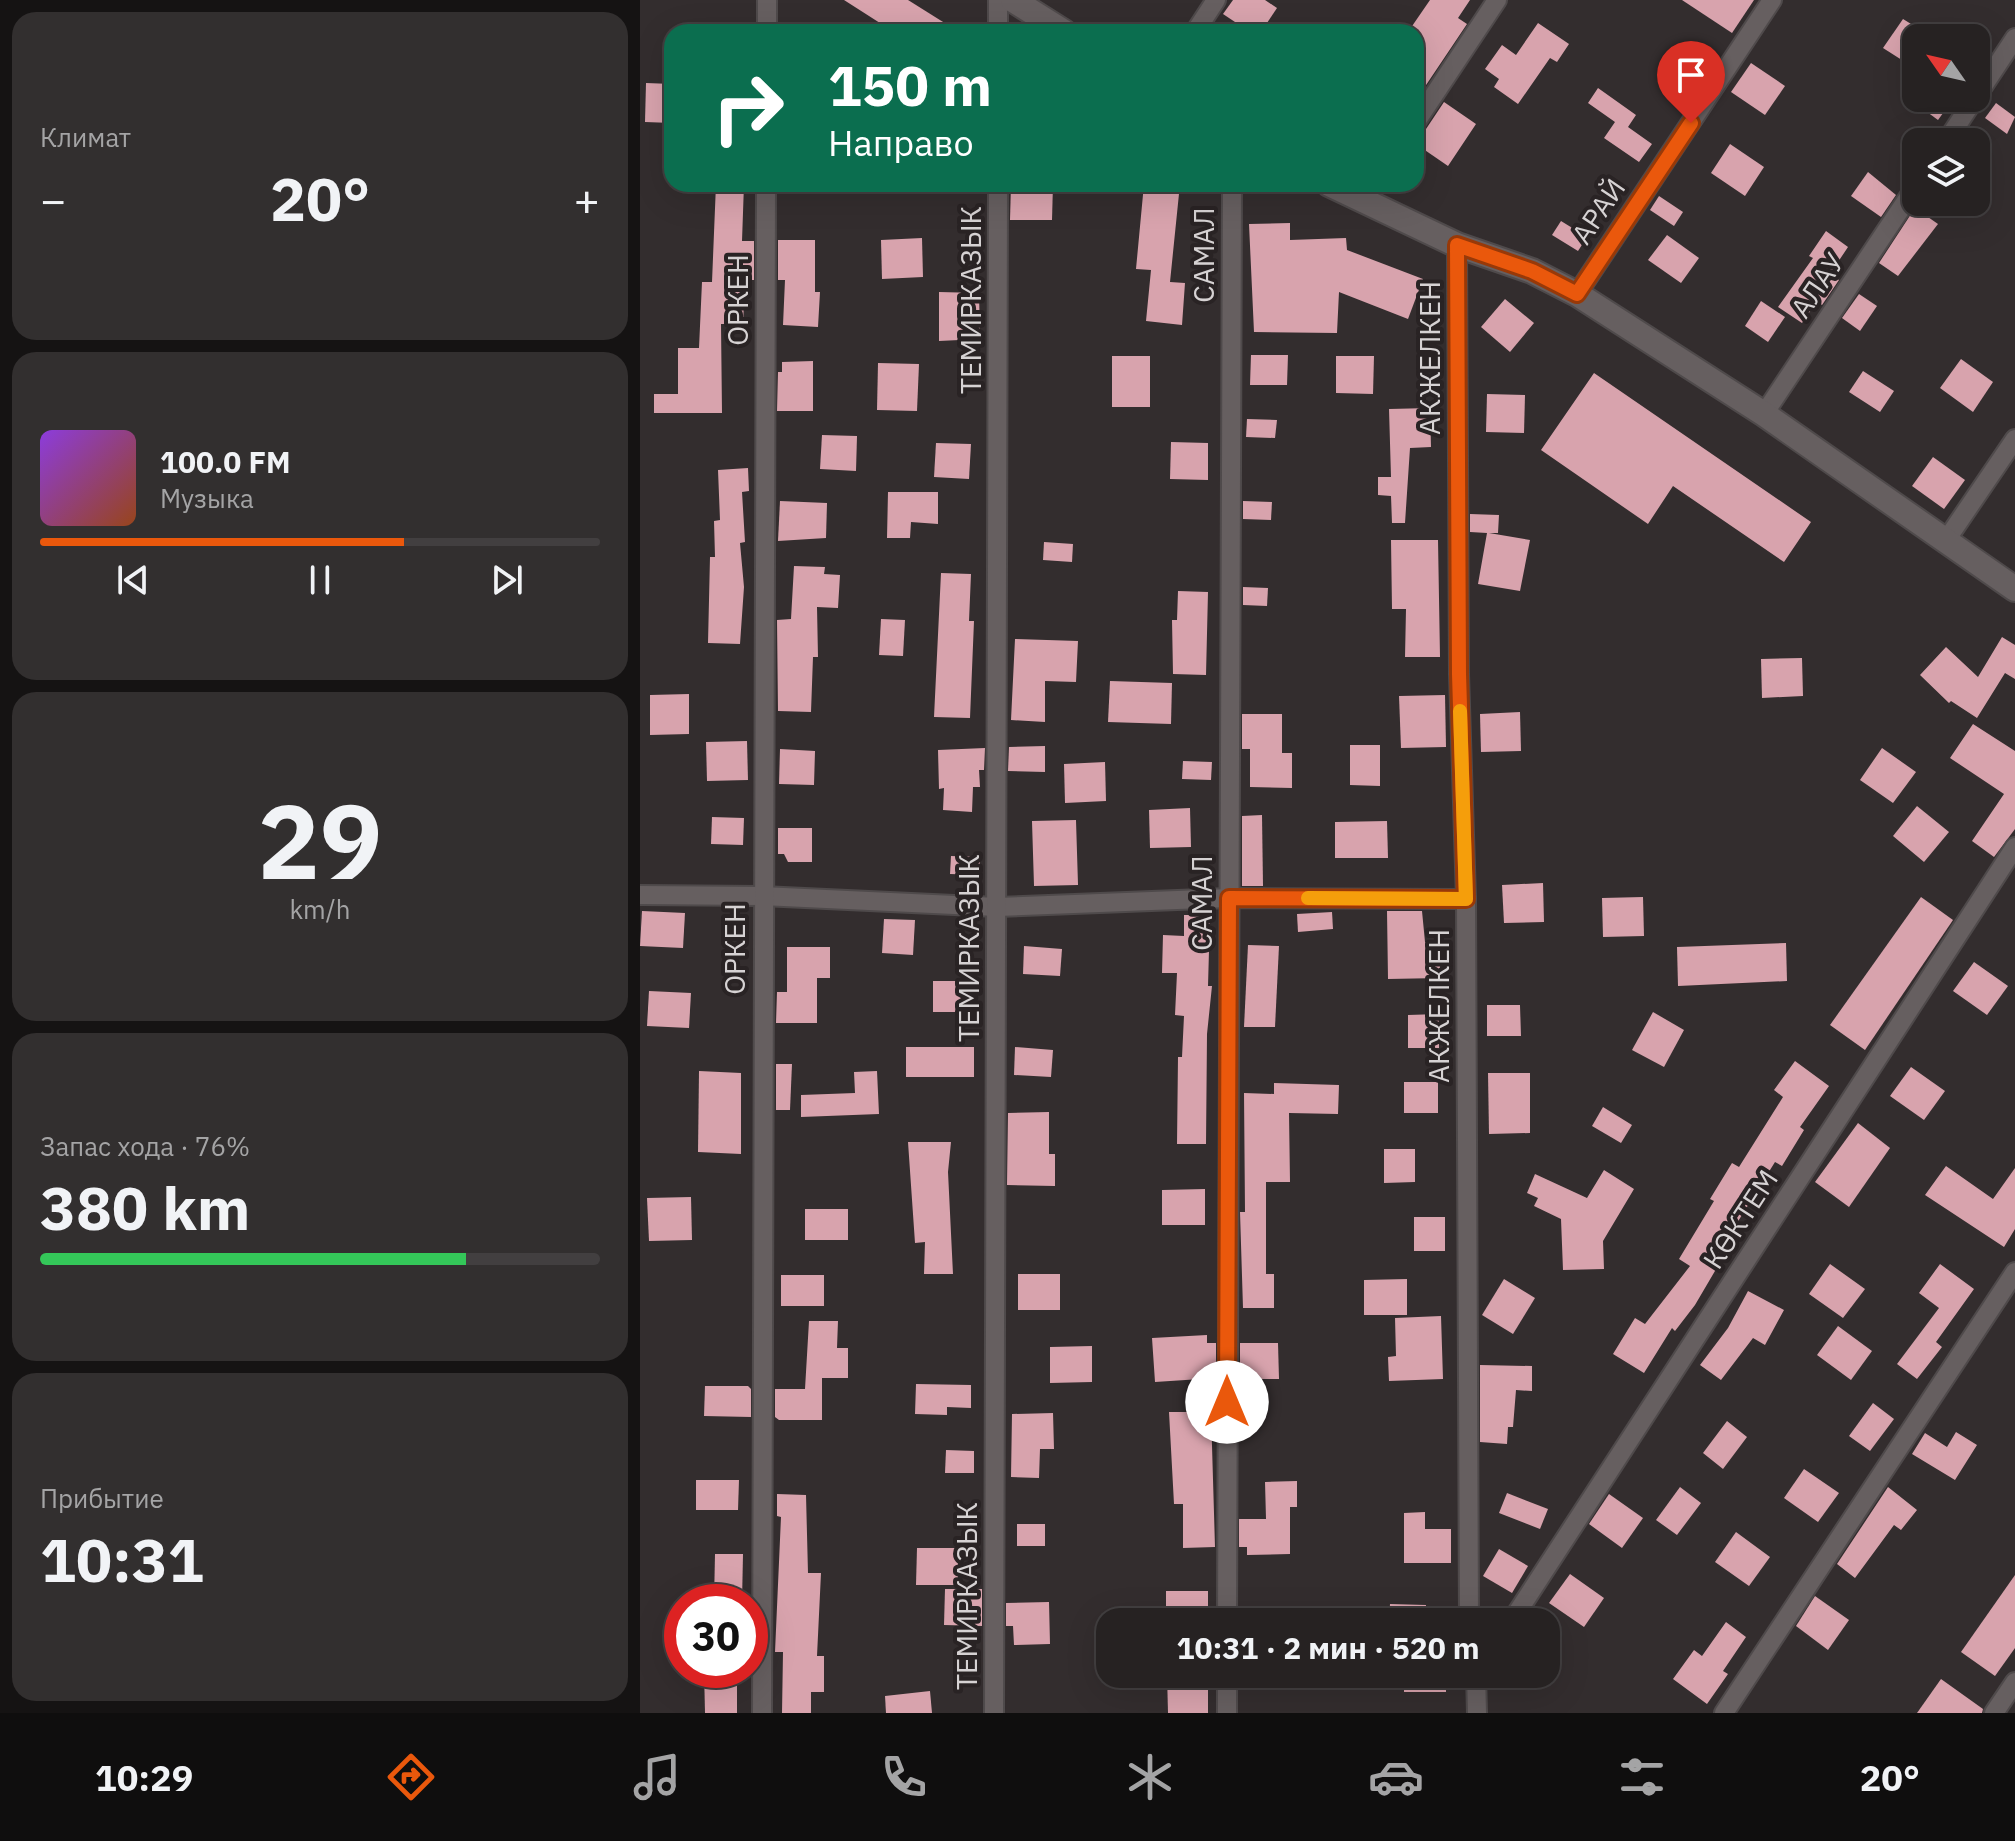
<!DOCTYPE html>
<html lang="ru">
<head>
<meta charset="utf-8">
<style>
	body { margin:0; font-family:"IBM Plex Sans",sans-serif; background:#322f2f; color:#f1f3f6; height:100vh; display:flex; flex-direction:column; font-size:30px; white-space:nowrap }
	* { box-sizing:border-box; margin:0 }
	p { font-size:26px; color:#a4a4a5 }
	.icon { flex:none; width:44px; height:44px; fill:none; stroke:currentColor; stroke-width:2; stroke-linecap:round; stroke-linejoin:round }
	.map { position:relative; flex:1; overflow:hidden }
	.panel { display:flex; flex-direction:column; gap:12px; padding:12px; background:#151313; width:640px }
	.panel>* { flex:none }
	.banner { position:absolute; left:24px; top:24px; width:760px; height:168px; border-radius:24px; box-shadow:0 8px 32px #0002,0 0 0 2px #423f40; background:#0b6e4f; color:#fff; overflow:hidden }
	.needle { width:52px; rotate:304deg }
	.buttons { position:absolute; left:1262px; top:24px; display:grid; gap:16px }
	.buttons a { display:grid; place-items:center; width:88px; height:88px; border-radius:16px; background:#262222; box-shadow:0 8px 32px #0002,0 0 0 2px #423f40; font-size:40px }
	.speed { position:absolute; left:24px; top:1584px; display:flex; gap:16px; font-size:40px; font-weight:700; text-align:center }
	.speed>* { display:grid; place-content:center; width:104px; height:104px; border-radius:50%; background:#262222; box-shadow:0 8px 32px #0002,0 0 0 2px #423f40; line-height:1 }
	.speed .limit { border:12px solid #d22; background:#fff; color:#111 }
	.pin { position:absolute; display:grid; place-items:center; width:68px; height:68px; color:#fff; margin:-82px -34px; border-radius:50% 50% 50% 0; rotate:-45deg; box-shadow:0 0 8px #0007 }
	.pin .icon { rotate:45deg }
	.me { position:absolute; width:88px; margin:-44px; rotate:0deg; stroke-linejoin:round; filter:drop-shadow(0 0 6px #0008) }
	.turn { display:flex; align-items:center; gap:28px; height:168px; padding:0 32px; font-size:36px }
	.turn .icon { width:104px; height:104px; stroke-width:2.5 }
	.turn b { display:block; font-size:56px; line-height:68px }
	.big { font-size:60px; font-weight:700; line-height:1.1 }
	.panel .tile { flex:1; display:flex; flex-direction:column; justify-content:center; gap:12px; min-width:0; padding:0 28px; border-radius:24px; background:#322f2f }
	.panel .dial { align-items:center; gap:0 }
	.dial b { font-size:104px; line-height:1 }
	.song { display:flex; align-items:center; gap:24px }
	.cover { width:96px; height:96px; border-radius:12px; background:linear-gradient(135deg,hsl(270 70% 55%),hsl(20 70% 35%)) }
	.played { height:8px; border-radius:4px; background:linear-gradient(90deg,#ea580c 65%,#423f40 65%) }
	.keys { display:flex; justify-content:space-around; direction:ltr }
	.heat { display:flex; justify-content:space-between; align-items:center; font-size:44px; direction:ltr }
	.charge { height:12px; border-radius:6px; background:linear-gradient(90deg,#34c759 76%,#423f40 0) }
	.trip { position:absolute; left:456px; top:1608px; width:464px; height:80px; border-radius:24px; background:#262222; box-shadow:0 8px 32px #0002,0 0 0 2px #423f40; font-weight:700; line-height:80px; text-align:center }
	.menu { display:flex; height:128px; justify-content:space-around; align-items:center; background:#0f0e0e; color:#a4a4a5 }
	.menu .icon { width:56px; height:56px }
	.menu .current { color:#ea580c }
	.menu b { font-size:36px; color:#f1f3f6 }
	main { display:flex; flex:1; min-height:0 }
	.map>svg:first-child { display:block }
	.building { fill:#d8a3ad }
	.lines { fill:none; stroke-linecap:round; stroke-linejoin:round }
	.street-casing { stroke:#4f4a4b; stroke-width:22 }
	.secondary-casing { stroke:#4f4a4b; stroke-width:28 }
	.street { stroke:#665f60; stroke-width:18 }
	.secondary { stroke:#665f60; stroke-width:24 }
	.route-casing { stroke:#983908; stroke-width:20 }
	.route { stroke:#ea580c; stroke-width:14 }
	.slow { stroke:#f59e0b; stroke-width:14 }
	.labels { text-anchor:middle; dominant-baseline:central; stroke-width:8; stroke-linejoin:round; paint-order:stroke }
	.street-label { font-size:28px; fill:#d6d2d3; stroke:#292324 }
</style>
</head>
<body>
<main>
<section class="panel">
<div class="tile"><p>Климат</p>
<div class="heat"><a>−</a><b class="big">20°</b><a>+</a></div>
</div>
<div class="tile">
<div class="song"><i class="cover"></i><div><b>100.0 FM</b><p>Музыка</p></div></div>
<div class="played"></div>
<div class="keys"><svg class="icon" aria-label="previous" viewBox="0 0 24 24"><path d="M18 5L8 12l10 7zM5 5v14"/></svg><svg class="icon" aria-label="pause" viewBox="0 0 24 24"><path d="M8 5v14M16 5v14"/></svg><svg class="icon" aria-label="next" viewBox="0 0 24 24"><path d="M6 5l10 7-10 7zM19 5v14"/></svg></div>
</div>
<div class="tile dial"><b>29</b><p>km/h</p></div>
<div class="tile"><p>Запас хода · 76%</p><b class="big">380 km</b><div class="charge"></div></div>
<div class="tile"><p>Прибытие</p><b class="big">10:31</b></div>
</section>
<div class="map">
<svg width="1375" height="1713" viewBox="0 0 1375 1713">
	<rect width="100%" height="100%" fill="#332d2e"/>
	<g class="building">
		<path d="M204,0H268L319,32H254Z"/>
		<path d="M593,0H625L637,8L621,32H610L583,14Z"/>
		<path d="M790,0H830L818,18L827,24L776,100V32H768Z"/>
		<path d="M1042,0H1114L1092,33Z"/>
		<path d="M1263,19L1276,27V69L1243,48Z"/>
		<path d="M898,23L929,44L917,62L910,58L878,104L854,87L859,79L845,69L862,45L876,55Z"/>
		<path d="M1111,63L1145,86L1125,115L1091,92Z"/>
		<path d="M6,83L32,84V123L5,122Z"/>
		<path d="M958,88L996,115L988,127L1012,144L999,162L964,138L975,122L948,103Z"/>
		<path d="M1268,98H1314L1298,120Z"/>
		<path d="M804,102L836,124L808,166L776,144V134L786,129Z"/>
		<path d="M1356,103L1375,117L1367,134L1345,118Z"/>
		<path d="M1090,144L1124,167L1105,196L1071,173Z"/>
		<path d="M1228,172L1256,195L1241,217L1211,196Z"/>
		<path d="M76,184H104L102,241H114V280H105L103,324H81L82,413H14V394H38V348H59L62,282H72Z"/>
		<path d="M371,184H413L412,220H370Z"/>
		<path d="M504,184H540L530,282L545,283L542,325L506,321L511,270L496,269Z"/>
		<path d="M1019,196L1043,212L1034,226L1010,210Z"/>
		<path d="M1275,208L1298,224L1258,276L1239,263Z"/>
		<path d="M921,221L947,237L938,251L912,235Z"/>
		<path d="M650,223V240L706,238L707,250L783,279L768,319L699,292L697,333L614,332L609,224Z"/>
		<path d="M1186,231L1208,247L1190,274L1199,280L1182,305L1177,301L1162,323L1138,307L1173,258L1169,256Z"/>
		<path d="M1027,235L1059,258L1041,283L1008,260Z"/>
		<path d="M282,238L283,277L242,279L241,240Z"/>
		<path d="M138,240H175V292H180L178,327L143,325L145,280H138Z"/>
		<path d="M299,292L339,293L340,339L299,341Z"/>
		<path d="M1219,294L1237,306L1220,331L1202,318Z"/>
		<path d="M865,299L894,323L870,352L841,327Z"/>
		<path d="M1121,301L1145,317L1128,342L1105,326Z"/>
		<path d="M611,355H648L647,385H610Z"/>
		<rect x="472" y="356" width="38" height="51"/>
		<path d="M696,356H734L733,394L696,393Z"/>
		<path d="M1321,359L1353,382L1333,412L1300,388Z"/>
		<path d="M173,361V411H137L138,372H142V362Z"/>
		<path d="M238,363L279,364L277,411L237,410Z"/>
		<path d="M1223,371L1254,391L1240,412L1209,392Z"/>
		<path d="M954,373L1171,522L1144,562L1033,486L1008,524L901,450Z"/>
		<path d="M847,394L885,395L884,433L846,432Z"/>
		<path d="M790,408L791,447L770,448L765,523H752L751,496L738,495V477H751L749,409Z"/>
		<path d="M607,419L637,420L635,438L606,437Z"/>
		<path d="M182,435L217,436L216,471L180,469Z"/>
		<path d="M531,442L568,443V480L530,479Z"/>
		<path d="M296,443L331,444L329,479L294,477Z"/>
		<path d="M1293,457L1325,480L1304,509L1272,486Z"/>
		<path d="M108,468L109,491L102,492L105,542L100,543L104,587L100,644L68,643L70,557H75L74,521L80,520L78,470Z"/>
		<path d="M248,492H298V524L271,522L270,538H247Z"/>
		<path d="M140,501L187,503L186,538L138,541Z"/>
		<path d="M603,501L632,502L631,520L603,519Z"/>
		<path d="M830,514L859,515L858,533H849L890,540L880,591L838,584L847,533L830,532Z"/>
		<path d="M751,540H798L800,657H765L766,609H752Z"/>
		<path d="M404,542L433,544L432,562L403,560Z"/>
		<path d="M154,566L185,567L184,574L200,575L198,608L177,607L178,657H173L171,712L138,711L137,620L151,619Z"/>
		<path d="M301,573L331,574L329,621H334L330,718L294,717Z"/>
		<path d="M603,587L628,588L627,606L603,605Z"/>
		<path d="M538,591L568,592L566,675L533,674L532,620H537Z"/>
		<path d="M241,619L265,620L263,656L239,655Z"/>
		<path d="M1362,637L1375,645V679L1365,673L1337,718L1311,701L1309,703L1280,675L1306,647L1338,677Z"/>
		<path d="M375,639L438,641L436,682L405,681V722L371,720Z"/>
		<path d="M1162,658L1163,696L1122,698L1121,659Z"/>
		<path d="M470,681L532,683L531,724L468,722Z"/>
		<path d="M49,694V734L10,735V695Z"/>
		<path d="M805,695L806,747L761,748L759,696Z"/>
		<path d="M880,712L881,751L841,752L840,714Z"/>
		<path d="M602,714H642V753H652V788L610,787V749H602Z"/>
		<path d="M1333,724L1375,751V829L1354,857L1332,841L1364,794L1310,758Z"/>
		<path d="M107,741L108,780L67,781L66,742Z"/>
		<path d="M710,745H740V786L710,785Z"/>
		<path d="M405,746V772L368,771L369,747Z"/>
		<path d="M345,748L344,770H339L340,787H333L332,812L303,810L304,788L299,789L298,750Z"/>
		<path d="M1242,748L1276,772L1253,803L1220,780Z"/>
		<path d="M140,749L175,751L174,785L139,784Z"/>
		<path d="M543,761L572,762L571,780L542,779Z"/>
		<path d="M465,762L466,801L425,803L424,764Z"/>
		<path d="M1277,806L1309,832L1284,862L1253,836Z"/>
		<path d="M550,808L551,847L510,848L509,810Z"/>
		<path d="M622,815L623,886H602V816Z"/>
		<path d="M72,817L104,818L103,845L71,844Z"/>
		<path d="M436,820L438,885L394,886L392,821Z"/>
		<path d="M747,821L748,858H695V822Z"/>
		<path d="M138,828H172V862H148L144,854H138Z"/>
		<path d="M311,856L340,857V875L310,874Z"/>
		<path d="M903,883L904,922L864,923L862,885Z"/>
		<path d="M1003,897L1004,936L963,937L962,898Z"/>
		<path d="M1281,897L1313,920L1225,1050L1190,1025Z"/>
		<path d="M2,911L45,913L43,948L0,946Z"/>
		<path d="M747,911H782L785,942H800V978L748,979Z"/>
		<path d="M692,912L693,929L658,932L657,914Z"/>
		<path d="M544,915H570L568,986H572L567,1034L566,1144H537L538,1057H542L544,1016L535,1015L537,973H522L523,935L544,936Z"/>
		<path d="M244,919L275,920L273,955L242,953Z"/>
		<path d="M1146,943L1147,981L1038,986L1037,947Z"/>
		<path d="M608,945L639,946L635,1027H604Z"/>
		<path d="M384,946L422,949L420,976L383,974Z"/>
		<path d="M147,947H190V978H177V1023H136L137,992H147Z"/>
		<path d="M1334,962L1368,986L1347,1015L1313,991Z"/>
		<rect x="293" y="981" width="43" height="31"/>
		<path d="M9,991L51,993L49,1028L7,1026Z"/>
		<path d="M847,1005H880L881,1036H847Z"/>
		<path d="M1013,1012L1044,1030L1024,1067L992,1050Z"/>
		<path d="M799,1014V1048H768V1015Z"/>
		<rect x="266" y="1047" width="68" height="30"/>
		<path d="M375,1047L413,1050L411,1077L374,1075Z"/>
		<path d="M1155,1061L1189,1086L1160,1127L1164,1130L1142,1166L1135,1162L1087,1239L1092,1242L1055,1305L1035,1331L1032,1328L1004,1373L973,1354L995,1318L1005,1324L1050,1266L1039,1259L1074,1201L1070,1199L1092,1163L1099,1167L1143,1097L1134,1090Z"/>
		<path d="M136,1064H152L150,1110H136Z"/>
		<path d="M1271,1067L1305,1091L1284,1120L1250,1096Z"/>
		<path d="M59,1071L101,1073V1154L58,1152Z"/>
		<path d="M237,1071L239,1114L161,1117V1095L215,1093L214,1072Z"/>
		<path d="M848,1073H890V1133L849,1134Z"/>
		<rect x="764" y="1082" width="34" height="31"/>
		<path d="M634,1083L699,1085L698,1114L649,1113L650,1182H626V1274H634V1308H603L600,1212H605L604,1093L634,1094Z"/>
		<path d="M963,1107L992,1125L981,1143L952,1126Z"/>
		<path d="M409,1112V1154H415V1186L367,1185L368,1113Z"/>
		<path d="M1218,1123L1250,1148L1209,1207L1175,1182Z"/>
		<path d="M268,1142H311L308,1172L313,1274H284L285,1242L275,1243Z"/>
		<path d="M744,1149H775V1182L744,1183Z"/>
		<path d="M1306,1166L1353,1199L1375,1168V1229L1364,1247L1285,1195Z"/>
		<path d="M964,1170L994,1189L963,1241L964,1269L923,1270L921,1219L894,1206L898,1198L887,1193L895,1174L947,1198Z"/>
		<path d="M565,1189V1225H522V1190Z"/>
		<path d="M51,1197L52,1240L9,1241L7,1198Z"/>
		<rect x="165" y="1209" width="43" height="31"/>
		<rect x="774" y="1217" width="31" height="34"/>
		<path d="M1190,1264L1225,1289L1203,1318L1169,1294Z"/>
		<path d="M1300,1264L1334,1289L1296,1342L1302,1347L1277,1379L1257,1364L1299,1308L1279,1293Z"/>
		<rect x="378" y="1274" width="42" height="36"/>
		<rect x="141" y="1275" width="43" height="31"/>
		<path d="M767,1279V1315H724V1280Z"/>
		<path d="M864,1279L895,1298L873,1334L842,1315Z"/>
		<path d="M1108,1291L1144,1310L1125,1345L1113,1338L1081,1380L1060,1365L1088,1328Z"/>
		<path d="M801,1316L803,1379L749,1381L748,1357L756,1356L755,1318Z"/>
		<path d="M169,1321H198L197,1348H208V1378H182V1420H139L135,1417V1389H165Z"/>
		<path d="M1198,1326L1232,1351L1211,1380L1177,1355Z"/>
		<path d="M567,1335V1343H576V1378L515,1382L512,1338Z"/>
		<path d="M600,1343H638L639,1379H600Z"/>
		<path d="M452,1346V1382L410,1383V1347Z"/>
		<path d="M840,1365L892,1366V1391L876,1390L873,1427H868L867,1444L840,1442Z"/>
		<path d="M276,1384L331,1385V1408L307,1407V1415L275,1414Z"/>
		<path d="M65,1386H108L111,1389V1417L64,1416Z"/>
		<path d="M1233,1403L1254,1419L1230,1451L1209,1436Z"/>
		<path d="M529,1412H571L575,1547L543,1548V1504H534Z"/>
		<path d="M413,1413L414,1449H400L399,1478L371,1477L372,1414Z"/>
		<path d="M1087,1421L1107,1437L1083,1469L1063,1453Z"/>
		<path d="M1316,1432L1337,1445L1315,1480L1272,1454L1285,1433L1307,1447Z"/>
		<path d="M306,1450L334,1451V1473H305Z"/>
		<path d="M1164,1469L1199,1493L1178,1522L1144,1498Z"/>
		<path d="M56,1480H99L98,1510H56Z"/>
		<path d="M657,1481V1507H650V1554L607,1555V1547H599V1519H626L625,1482Z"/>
		<path d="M1040,1487L1061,1503L1037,1535L1016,1520Z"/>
		<path d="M1248,1487L1277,1510L1261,1530L1254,1525L1215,1578L1197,1564Z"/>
		<path d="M867,1493L908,1509L900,1529L859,1513Z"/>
		<path d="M137,1494L166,1495L168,1573H181L177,1656H184V1692H171V1713H142L143,1652H135L141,1517L137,1516Z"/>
		<path d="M969,1494L1003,1518L982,1548L949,1524Z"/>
		<path d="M785,1512V1529H811V1563H764V1513Z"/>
		<rect x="377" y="1524" width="28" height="22"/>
		<path d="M1096,1532L1130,1557L1109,1586L1075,1562Z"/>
		<path d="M277,1548H318V1585H276Z"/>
		<path d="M859,1549L888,1566L872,1593L843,1576Z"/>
		<path d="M75,1554H103L102,1602H74Z"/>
		<path d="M930,1574L964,1598L944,1627L909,1603Z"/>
		<path d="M1375,1575V1648L1355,1676L1321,1652Z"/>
		<path d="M305,1589H342V1626L304,1625Z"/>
		<rect x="526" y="1591" width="42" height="31"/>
		<path d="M1175,1596L1209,1620L1188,1650L1156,1626Z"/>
		<path d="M409,1602L410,1644L374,1645L373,1626H366V1603Z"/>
		<path d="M750,1604L786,1605L785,1622H749Z"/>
		<path d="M1086,1622L1106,1637L1083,1671L1088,1674L1067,1704L1033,1679L1054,1650L1062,1656Z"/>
		<path d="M64,1670H97V1713H65Z"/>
		<path d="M527,1674H568V1713H528Z"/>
		<rect x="764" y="1674" width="42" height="18"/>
		<path d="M1301,1679L1343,1709L1342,1713H1277Z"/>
		<path d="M290,1691L292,1713H246L245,1696Z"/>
	</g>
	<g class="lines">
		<defs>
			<g id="street">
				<path d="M127,32V0"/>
				<path d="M358,32V0"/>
				<path d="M555,32L576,0"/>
				<path d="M1336,97L1375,38"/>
				<path d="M776,122L857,0"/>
				<path d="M1306,142L1335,98"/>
				<path d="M724,199L734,184"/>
				<path d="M817,245L819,674L826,899L829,1622"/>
				<path d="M937,294L1132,0"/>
				<path d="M1124,414L1276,186"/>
				<path d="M1307,539L1375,439"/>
				<path d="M0,895L122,896L357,907L589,898L826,899"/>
				<path d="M587,1622L592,184"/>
				<path d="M871,1622L1375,847"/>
				<path d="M836,1674L837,1713"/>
				<path d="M122,1713L126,184"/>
				<path d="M354,1713L358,184"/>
				<path d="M587,1713V1674"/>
				<path d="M1084,1713L1375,1272"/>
				<path d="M1354,1713L1375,1682"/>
			</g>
			<g id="secondary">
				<path d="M373,0L424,32"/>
				<path d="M689,184L817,245L892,271L937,294L1124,414L1375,589"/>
			</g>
		</defs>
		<use href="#street" class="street-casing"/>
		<use href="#secondary" class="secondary-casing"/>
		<use href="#street" class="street"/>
		<use href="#secondary" class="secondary"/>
	</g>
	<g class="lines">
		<defs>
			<path id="route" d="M587,1402L589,898L826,899L819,674L817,245L892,271L937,294L1051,123"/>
		</defs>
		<use href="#route" class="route-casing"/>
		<use href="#route" class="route"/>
		<path class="slow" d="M668,898L826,899L820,711"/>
	</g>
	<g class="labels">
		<g class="street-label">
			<text transform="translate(958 211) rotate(-56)">АРАЙ</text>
			<text transform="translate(563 255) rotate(-90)">САМАЛ</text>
			<text transform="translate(1177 285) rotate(-56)">АЛАУ</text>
			<text transform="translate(97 300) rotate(-90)">ОРКЕН</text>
			<text transform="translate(330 300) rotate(-90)">ТЕМИРКАЗЫК</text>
			<text transform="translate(789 358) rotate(-90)">АКЖЕЛКЕН</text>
			<text transform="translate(561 903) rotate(-90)">САМАЛ</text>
			<text transform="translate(328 948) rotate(-90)">ТЕМИРКАЗЫК</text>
			<text transform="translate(94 949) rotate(-90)">ОРКЕН</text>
			<text transform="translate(798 1006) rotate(-90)">АКЖЕЛКЕН</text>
			<text transform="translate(1100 1219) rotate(-57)">КӨКТЕМ</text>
			<text transform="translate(326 1596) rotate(-90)">ТЕМИРКАЗЫК</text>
		</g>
	</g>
</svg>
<div class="buttons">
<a><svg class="needle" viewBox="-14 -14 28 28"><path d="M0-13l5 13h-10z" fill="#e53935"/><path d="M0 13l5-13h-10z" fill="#a4a4a5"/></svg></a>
<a><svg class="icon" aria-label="layers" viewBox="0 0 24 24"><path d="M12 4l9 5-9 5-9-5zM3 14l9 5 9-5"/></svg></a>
</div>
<div class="speed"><div class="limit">30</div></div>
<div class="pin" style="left:1051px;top:123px;background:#d93025"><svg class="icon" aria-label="arrive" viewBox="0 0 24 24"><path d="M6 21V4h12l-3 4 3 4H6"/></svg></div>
<svg class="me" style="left:587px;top:1402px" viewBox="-20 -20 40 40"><circle r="19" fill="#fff"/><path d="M0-13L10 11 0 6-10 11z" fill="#ea580c"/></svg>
<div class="trip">10:31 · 2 мин · 520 m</div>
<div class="banner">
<div class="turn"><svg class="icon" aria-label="right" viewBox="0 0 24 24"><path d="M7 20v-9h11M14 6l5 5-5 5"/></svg><div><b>150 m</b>Направо</div></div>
</div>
</div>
</main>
<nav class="menu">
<b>10:29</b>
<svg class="icon current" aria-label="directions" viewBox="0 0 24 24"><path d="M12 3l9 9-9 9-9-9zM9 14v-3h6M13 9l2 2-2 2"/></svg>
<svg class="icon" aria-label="music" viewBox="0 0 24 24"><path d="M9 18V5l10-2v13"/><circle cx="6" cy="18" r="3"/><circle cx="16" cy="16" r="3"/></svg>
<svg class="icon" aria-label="phone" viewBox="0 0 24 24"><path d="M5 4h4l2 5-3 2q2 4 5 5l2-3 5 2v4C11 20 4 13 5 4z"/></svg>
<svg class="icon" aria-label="climate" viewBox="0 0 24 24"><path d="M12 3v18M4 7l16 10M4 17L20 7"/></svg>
<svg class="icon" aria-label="car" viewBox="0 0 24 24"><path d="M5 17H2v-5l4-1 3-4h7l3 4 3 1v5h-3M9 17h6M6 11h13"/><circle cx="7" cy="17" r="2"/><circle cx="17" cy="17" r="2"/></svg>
<svg class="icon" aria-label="filters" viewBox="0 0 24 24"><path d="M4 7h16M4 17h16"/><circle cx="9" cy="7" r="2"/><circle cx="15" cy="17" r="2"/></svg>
<b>20°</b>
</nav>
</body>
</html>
